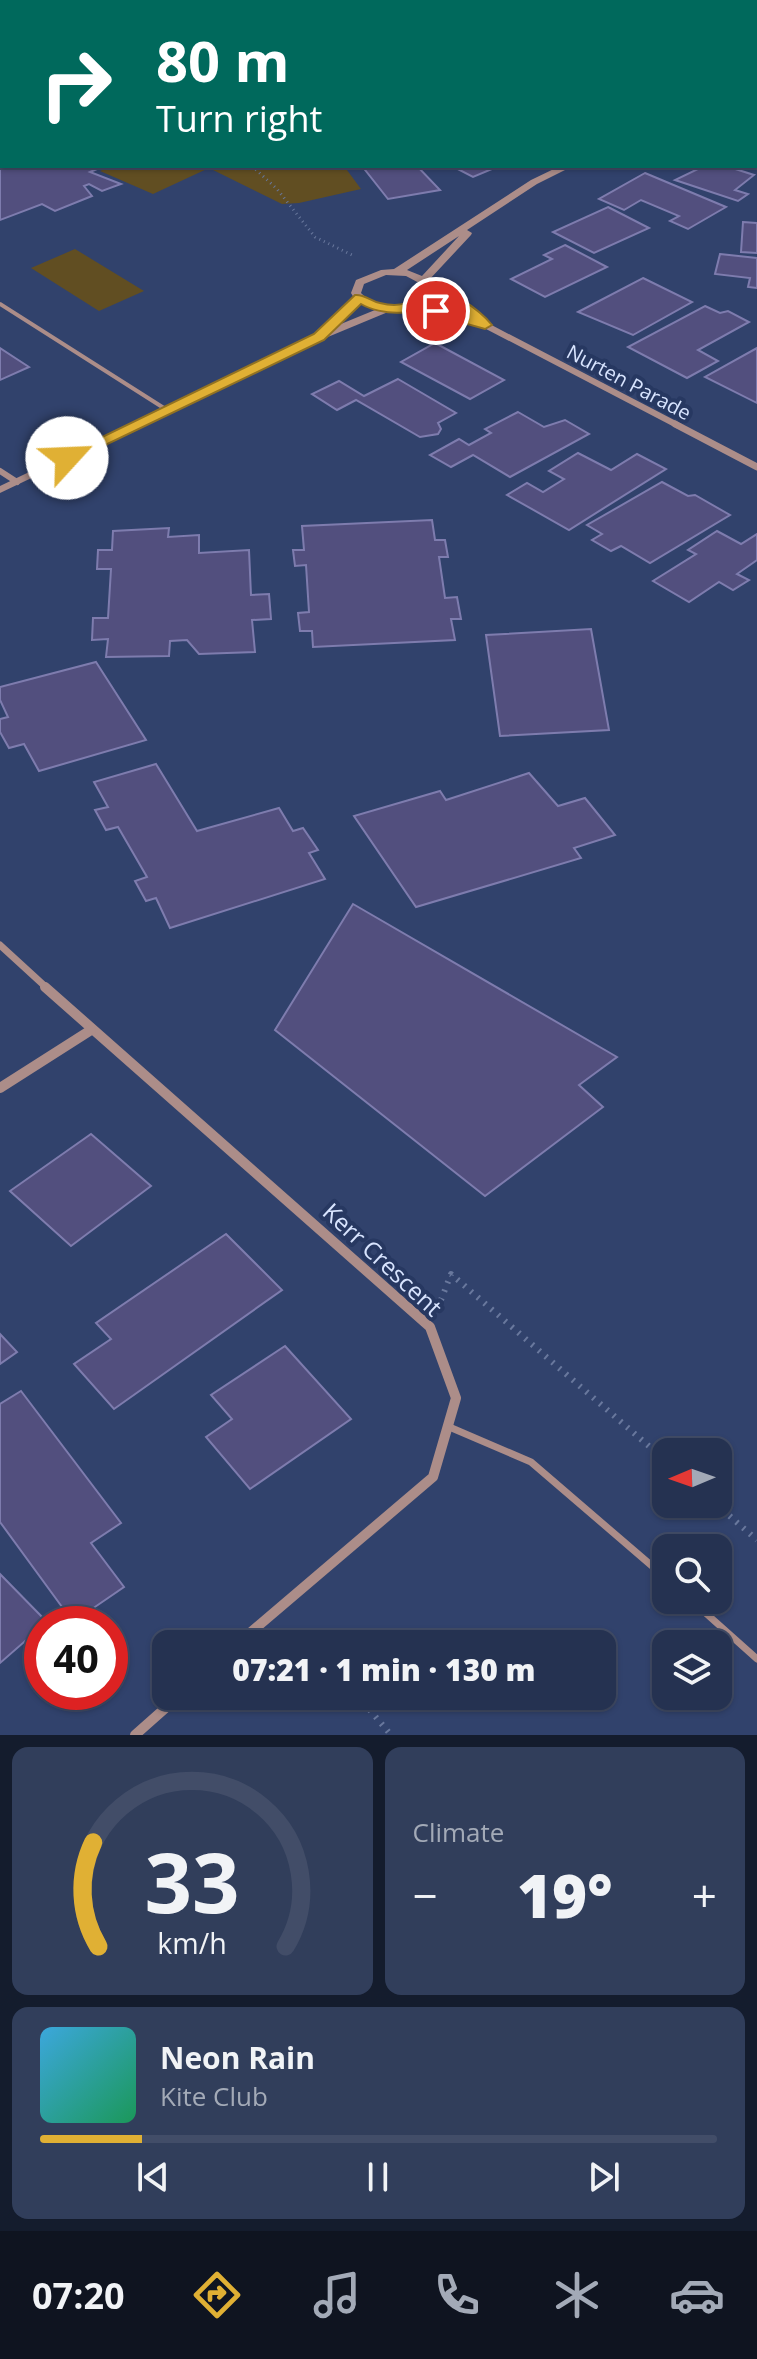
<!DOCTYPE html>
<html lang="en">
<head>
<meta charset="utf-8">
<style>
	body { margin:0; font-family:"Open Sans",sans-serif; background:#313e5b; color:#f1f3f6; height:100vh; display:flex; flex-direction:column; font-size:30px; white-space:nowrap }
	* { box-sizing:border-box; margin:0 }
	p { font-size:26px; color:#a3aab7 }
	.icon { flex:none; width:44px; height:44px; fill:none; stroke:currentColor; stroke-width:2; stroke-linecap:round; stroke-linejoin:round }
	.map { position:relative; height:1735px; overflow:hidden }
	.side { display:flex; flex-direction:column; gap:12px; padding:12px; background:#141c2d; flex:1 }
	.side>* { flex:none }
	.guide { position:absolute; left:0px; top:0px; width:758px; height:168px; box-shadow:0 2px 6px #0004,0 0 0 2px #424d68; background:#00695c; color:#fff; overflow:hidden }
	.needle { width:52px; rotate:268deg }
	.controls { position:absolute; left:652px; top:1438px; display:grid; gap:16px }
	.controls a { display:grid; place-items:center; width:80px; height:80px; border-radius:16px; background:#253251; box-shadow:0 2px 6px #0004,0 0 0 2px #424d68; font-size:40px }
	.speed { position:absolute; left:24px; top:1606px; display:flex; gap:16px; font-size:40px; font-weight:700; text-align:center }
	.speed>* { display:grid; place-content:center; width:104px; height:104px; border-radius:50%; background:#253251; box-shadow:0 2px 6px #0004,0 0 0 2px #424d68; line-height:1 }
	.speed .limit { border:12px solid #d22; background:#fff; color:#111 }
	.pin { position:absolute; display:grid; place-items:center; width:68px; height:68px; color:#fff; margin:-34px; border:4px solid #fff; border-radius:50%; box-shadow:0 2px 8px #0007 }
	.me { position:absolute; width:88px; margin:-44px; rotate:65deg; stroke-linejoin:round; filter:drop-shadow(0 0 6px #0008) }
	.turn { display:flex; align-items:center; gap:28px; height:168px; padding:0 24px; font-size:36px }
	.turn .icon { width:104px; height:104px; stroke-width:2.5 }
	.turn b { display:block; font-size:56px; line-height:68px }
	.big { font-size:60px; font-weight:800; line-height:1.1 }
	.side .widget { flex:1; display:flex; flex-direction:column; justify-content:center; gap:12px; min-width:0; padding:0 28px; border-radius:16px; background:#313e5b }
	.side .dial { align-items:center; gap:0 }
	.dial svg { height:208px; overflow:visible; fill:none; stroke:#424d68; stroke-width:7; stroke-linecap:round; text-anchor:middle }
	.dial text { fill:#f1f3f6; stroke:none }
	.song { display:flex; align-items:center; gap:24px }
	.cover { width:96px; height:96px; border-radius:12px; background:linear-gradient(135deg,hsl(200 70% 55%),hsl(150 70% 35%)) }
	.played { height:8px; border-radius:4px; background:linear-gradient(90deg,#e0b034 15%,#424d68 15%) }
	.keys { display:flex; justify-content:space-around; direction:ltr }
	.heat { display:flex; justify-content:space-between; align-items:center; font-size:44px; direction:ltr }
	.side .tiles { flex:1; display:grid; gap:12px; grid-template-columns:1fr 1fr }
	.widget:last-child { grid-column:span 2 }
	.trip { position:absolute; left:152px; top:1630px; width:464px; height:80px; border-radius:16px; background:#253251; box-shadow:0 2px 6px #0004,0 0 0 2px #424d68; font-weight:800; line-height:80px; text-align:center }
	.tabs { display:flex; height:128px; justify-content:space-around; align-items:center; background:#0f1420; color:#a3aab7 }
	.tabs .icon { width:56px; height:56px }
	.tabs .current { color:#e0b034 }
	.tabs b { font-size:36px; color:#f1f3f6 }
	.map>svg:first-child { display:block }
	.green { fill:#614e22 }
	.building { fill:#524f7e; stroke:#7e7cae; stroke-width:2 }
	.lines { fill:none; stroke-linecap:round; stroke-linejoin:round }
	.path-far1 { stroke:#69789d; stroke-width:3; stroke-dasharray:1 4; stroke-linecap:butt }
	.path { stroke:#69789d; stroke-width:6; stroke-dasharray:2 7; stroke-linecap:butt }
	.service-far2 { stroke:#ac8d89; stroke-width:4 }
	.service-far1 { stroke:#ac8d89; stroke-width:6 }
	.service { stroke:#ac8d89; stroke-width:7 }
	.minor-far2 { stroke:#ac8d89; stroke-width:6 }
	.minor-far1 { stroke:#ac8d89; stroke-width:7 }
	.minor { stroke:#ac8d89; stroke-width:10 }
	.tertiary { fill:#ac8d89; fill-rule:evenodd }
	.route { fill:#e0b034; stroke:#927222; stroke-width:2 }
	.labels { text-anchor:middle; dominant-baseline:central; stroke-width:8; stroke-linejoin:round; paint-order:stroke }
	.far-street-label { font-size:20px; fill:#d8e4fe; stroke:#273861 }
	.street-label { font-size:24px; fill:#d8e4fe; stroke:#273861 }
</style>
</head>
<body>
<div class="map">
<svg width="757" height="1735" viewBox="0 0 757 1735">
	<rect width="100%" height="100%" fill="#31426c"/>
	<g class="green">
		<path d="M0,0H155L159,2H2L0,131Z"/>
		<path d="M111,166H344L361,189L299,203L282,204L209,168L153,194L100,171Z"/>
		<path d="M75,249L144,291L99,311L31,268Z"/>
	</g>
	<g class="building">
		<path d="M104,166L90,172L121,184L102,191L89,184L84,186L92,196L55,211L42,204L0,220V167Z"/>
		<path d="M362,166H417L440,190L388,199Z"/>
		<path d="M452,166H499L473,177Z"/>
		<path d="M704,166H726L754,175L735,190L748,194L738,201L675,180Z"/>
		<path d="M645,173L726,207L688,229L670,221L679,216L641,200L624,210L599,199Z"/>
		<path d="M608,207L649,228L594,253L553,232Z"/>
		<path d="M743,222L757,223V253L741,252Z"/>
		<path d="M565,245L607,267L545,297L511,279L552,259L544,255Z"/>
		<path d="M720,254L757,258V288L748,287L750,278L715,274Z"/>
		<path d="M643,278L692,302L633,335L578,312Z"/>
		<path d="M705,306L720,313L728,311L749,322L698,350L718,361L687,378L628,347Z"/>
		<path d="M435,343L504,380L470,399L401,362Z"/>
		<path d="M0,348L29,367L0,380Z"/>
		<path d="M757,348V403L705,377Z"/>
		<path d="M398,379L456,413L438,423L441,429L438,434L420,437L356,400L337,410L312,394L339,381L364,396Z"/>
		<path d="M518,412L544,427L565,420L589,434L510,477L473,455L451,467L430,455L459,439L469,445L491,433L485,429Z"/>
		<path d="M578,453L611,470L637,454L666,469L569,530L507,495L527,483L543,492L564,479L549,471Z"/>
		<path d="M662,482L688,496L695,495L730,515L650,563L621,546L611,551L592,540L602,534L587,525Z"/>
		<path d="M432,520L435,540H445L448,557H439L445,598L457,597L461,619H451L455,640L313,647L312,631H300L298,613L309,612L306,565L295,566L293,550H304L302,526Z"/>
		<path d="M169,528L168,537L199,535V553L249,550L251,595L269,594L271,619L252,620L255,652L199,654L187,640L170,641L169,656L106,657L108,639L92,640L93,618H108L111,569H97L98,550H112L113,531Z"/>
		<path d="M717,531L741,544L757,534V560L737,574L749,580L733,590L719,582L689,602L653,581L696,554L688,550Z"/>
		<path d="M591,629L609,730L500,736L486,635Z"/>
		<path d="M96,662L146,740L39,771L24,744L9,748L0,732V719L8,717L0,700V687Z"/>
		<path d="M156,764L197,831L279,808L293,831L303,828L318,850L309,853L325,879L170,928L156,898L146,901L135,881L147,877L118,827L106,830L95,810L108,807L94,782Z"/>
		<path d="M529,773L558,806L585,798L615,835L574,848L581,858L416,907L354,816L440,791L446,800Z"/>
		<path d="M353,904L617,1057L579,1085L603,1107L485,1196L275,1030Z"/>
		<path d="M91,1134L151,1186L71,1246L10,1191Z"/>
		<path d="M226,1234L282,1290L114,1409L74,1364L111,1339L96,1323Z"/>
		<path d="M0,1334L17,1352L0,1364Z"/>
		<path d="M285,1346L351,1419L250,1489L206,1437L232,1419L211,1395Z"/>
		<path d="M21,1391L121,1523L91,1543L124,1587L73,1622L0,1522V1404Z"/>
		<path d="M0,1574L47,1622L0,1663Z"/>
	</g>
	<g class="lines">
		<g class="path-far1">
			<path d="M0,31L2,28"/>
			<path d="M252,166L277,189L315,237L354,256"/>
		</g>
		<g class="path">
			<path d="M441,1300L451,1274L666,1461"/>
			<path d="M716,1504L757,1540"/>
			<path d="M294,1632L306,1644"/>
			<path d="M358,1696L391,1735"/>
		</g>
		<path class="service-far2" d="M0,304L167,410"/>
		<path class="service-far1" d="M0,471L17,482"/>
		<g class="service">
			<path d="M447,1426L531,1462L666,1578"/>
			<path d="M691,1600L757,1659"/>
		</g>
		<g class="minor-far2">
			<path d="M174,0L178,2"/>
			<path d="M400,2L405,0"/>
			<path d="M430,289L469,310L482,321"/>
			<path d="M417,305L485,325L679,426"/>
		</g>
		<g class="minor-far1">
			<path d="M675,424L757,467"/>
			<path d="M0,945L48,989"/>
		</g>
		<g class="minor">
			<path d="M45,987L430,1327L456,1398L433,1477L237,1644"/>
			<path d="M0,1088L91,1030"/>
			<path d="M135,1735L179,1696"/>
		</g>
		<g class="tertiary">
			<path d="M757,71V77L756,78V72Z"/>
			<path d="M560,166H573L537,184L467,230L472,233L471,235L429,280L433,284L434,295L416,308L388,312L323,339L0,493V486L321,332V329L354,298L351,293L356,280L381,270L394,269L531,180ZM459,236L422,276L407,270ZM386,275L406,276L423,285L424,294C406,311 378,311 361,293L364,284ZM360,303L375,310L336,326Z"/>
		</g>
	</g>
	<path class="route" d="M425,286C444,284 480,310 492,325L485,329L431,314V308L436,307L467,315L433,296C421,319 380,315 361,304L324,340L72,461H62L59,458L314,334L355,295C365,294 370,301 380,303C400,308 415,304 425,286Z"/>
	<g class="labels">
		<g class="far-street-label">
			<text transform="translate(629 382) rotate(28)">Nurten Parade</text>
		</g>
		<g class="street-label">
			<text transform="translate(383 1259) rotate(43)">Kerr Crescent</text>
		</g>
	</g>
</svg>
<div class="controls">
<a><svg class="needle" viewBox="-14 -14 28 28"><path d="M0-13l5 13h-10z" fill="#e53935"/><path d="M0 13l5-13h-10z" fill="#a3aab7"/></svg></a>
<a><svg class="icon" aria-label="search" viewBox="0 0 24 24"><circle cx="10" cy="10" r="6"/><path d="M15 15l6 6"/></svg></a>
<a><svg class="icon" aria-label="layers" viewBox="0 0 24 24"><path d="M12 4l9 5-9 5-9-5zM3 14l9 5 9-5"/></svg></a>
</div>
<div class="speed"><div class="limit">40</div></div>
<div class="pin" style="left:436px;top:311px;background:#d93025"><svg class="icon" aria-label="arrive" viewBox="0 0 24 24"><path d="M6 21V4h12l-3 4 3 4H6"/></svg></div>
<svg class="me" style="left:67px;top:458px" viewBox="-20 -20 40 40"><circle r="19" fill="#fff"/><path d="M0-13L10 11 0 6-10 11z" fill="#e0b034"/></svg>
<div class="trip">07:21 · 1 min · 130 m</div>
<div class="guide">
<div class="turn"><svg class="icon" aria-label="right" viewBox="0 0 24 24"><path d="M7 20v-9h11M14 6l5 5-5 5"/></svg><div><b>80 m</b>Turn right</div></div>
</div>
</div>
<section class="side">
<div class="tiles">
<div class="widget dial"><svg viewBox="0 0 100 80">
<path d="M14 69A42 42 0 1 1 86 69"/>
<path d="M14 69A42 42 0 0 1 12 29" stroke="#e0b034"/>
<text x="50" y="56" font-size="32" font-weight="700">33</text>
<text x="50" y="72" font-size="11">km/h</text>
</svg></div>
<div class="widget"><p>Climate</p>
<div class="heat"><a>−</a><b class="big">19°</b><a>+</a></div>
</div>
<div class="widget">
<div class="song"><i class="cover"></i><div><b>Neon Rain</b><p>Kite Club</p></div></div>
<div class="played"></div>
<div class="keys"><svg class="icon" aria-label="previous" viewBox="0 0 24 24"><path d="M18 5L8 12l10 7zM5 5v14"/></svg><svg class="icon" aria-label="pause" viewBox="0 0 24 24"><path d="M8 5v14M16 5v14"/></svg><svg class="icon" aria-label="next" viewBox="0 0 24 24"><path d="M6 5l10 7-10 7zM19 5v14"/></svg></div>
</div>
</div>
</section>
<nav class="tabs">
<b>07:20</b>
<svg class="icon current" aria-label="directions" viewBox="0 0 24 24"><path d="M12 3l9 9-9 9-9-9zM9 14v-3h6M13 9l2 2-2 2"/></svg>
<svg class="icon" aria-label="music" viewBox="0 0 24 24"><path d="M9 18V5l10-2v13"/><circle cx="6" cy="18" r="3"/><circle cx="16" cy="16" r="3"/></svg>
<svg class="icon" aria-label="phone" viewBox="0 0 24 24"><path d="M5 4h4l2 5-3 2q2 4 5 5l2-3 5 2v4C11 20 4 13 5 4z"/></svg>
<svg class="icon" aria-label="climate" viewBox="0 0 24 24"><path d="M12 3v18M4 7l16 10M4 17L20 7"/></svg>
<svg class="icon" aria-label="car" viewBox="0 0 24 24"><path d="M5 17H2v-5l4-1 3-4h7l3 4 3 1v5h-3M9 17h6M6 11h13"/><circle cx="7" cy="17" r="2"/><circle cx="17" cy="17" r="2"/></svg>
</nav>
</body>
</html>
